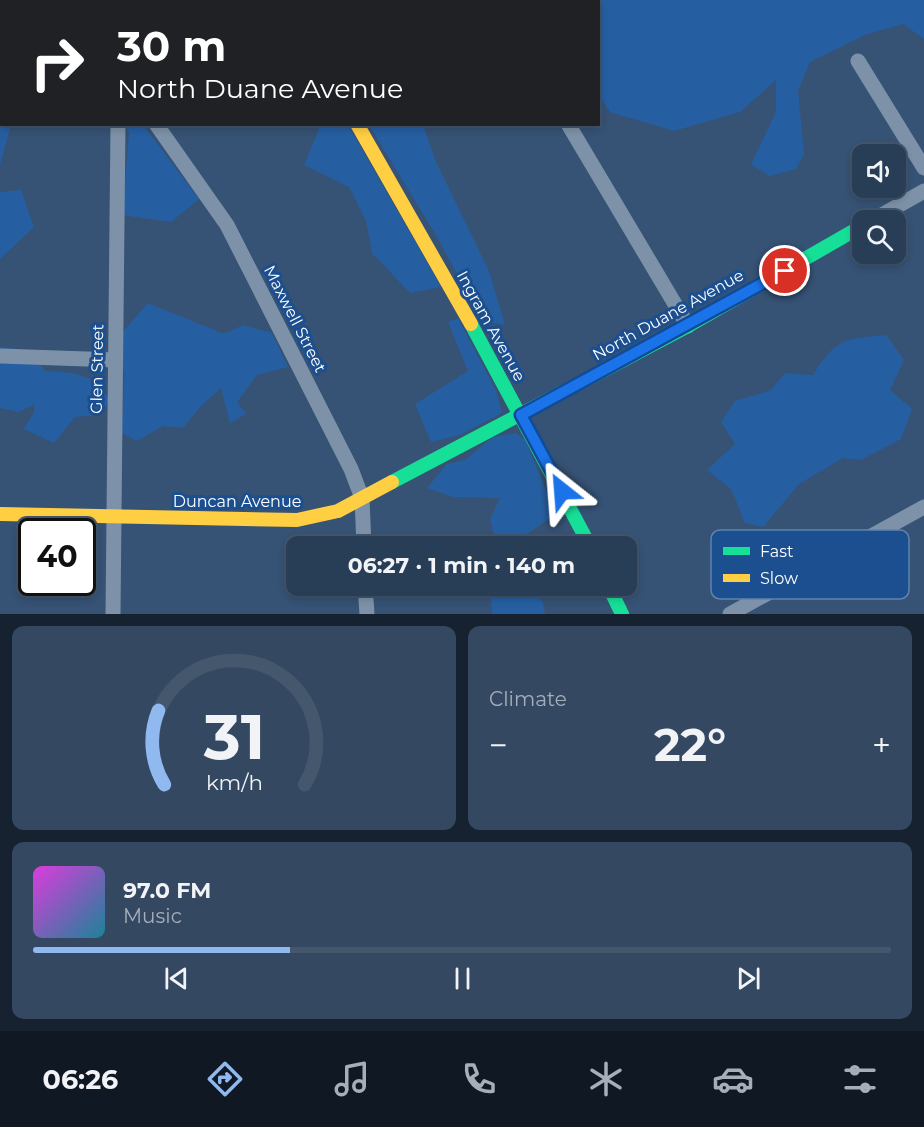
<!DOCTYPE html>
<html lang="en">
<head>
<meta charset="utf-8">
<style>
	body { margin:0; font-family:Montserrat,sans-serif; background:#344961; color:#f1f3f6; height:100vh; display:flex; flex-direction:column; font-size:22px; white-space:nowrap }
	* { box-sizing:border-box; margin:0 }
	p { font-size:20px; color:#a5aeba }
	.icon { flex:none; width:33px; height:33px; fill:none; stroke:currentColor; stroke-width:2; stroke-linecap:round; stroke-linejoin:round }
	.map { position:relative; height:614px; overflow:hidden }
	.drawer { display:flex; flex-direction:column; gap:12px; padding:12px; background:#162230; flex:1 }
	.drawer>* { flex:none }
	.banner { position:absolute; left:0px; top:0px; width:600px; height:126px; box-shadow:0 3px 9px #0003,0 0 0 2px #44576d; background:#202124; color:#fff; overflow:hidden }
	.buttons { position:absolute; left:852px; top:144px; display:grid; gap:12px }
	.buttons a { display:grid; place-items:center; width:54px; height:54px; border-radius:12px; background:#283e57; box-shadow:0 3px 9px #0003,0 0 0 2px #44576d; font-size:30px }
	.speed { position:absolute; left:18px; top:518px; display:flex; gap:12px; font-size:30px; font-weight:700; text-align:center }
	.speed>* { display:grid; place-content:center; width:78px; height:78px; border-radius:50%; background:#283e57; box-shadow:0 3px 9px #0003,0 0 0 2px #44576d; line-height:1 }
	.speed .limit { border:3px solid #111; border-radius:9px; background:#fff; color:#111 }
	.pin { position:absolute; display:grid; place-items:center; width:51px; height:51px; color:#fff; margin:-26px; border:3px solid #fff; border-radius:50%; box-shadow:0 2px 6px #0007 }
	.me { position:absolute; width:66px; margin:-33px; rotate:332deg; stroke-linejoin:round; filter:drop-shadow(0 0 4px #0008) }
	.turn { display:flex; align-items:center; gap:21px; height:126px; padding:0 18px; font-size:27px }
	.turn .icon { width:78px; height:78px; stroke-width:2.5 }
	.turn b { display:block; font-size:42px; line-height:51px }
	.big { font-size:45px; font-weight:700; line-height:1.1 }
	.drawer .widget { flex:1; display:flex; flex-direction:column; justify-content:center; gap:9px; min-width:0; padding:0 21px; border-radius:12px; background:#344961 }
	.drawer .dial { align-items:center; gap:0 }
	.dial svg { height:156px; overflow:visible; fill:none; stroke:#44576d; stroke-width:7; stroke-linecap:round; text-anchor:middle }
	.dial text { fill:#f1f3f6; stroke:none }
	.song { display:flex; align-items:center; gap:18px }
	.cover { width:72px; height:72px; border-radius:9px; background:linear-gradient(135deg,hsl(300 70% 55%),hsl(190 70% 35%)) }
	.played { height:6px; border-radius:3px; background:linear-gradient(90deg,#90b9f0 30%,#44576d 30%) }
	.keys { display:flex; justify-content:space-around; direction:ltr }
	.heat { display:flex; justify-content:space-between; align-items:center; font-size:33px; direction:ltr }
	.drawer .tiles { flex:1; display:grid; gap:12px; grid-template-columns:1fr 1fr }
	.widget:last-child { grid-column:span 2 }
	.trip { position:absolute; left:286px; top:536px; width:351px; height:60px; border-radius:12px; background:#283e57; box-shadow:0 3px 9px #0003,0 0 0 2px #44576d; font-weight:700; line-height:60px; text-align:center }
	.tabs { display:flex; height:96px; justify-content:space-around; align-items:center; background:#101923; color:#a5aeba }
	.tabs .icon { width:42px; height:42px }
	.tabs .selected { color:#90b9f0 }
	.tabs b { font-size:27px; color:#f1f3f6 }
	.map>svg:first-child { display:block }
	.green { fill:#265fa1 }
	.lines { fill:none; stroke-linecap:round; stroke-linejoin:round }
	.street { stroke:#7d92a8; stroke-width:15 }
	.fast { stroke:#16e098; stroke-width:14 }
	.slow { stroke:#ffcf43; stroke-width:14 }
	.route-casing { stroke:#114b97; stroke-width:15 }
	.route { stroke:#1a73e8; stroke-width:10 }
	.labels { text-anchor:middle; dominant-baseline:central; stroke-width:6; stroke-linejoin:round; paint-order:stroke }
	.street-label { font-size:16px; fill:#fff; stroke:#1b4f8f }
	.key { fill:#1b4f8f; stroke:#5f84b1; stroke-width:1.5 }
	.key-label { font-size:16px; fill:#fff }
</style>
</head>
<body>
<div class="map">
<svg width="924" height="614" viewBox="0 0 924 614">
	<rect width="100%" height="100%" fill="#365274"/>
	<g class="green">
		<path d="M0,0L56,1L2,2V124L11,125L0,165Z"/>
		<path d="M551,0H924V39L903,24L867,34L810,62L798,91L804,154L796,169L769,176L751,164L776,112V80L740,112L674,131L610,112L599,96L598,2Z"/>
		<path d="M126,125H143L199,199L171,222L122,215L129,134Z"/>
		<path d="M316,125H348L441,287L410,293L372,253L366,221L349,187L304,165L319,129Z"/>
		<path d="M369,125H423L436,162L489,271L505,325L483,321L437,237Z"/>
		<path d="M21,190L34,227L0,259V192Z"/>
		<path d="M148,303L224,334L243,325L272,333L288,367L257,375L237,402L246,414L230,423L221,388L202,405L183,428L163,426L137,441L122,433L124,375L120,335Z"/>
		<path d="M458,318L496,391L502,413L460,435L431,442L415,404L468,371L448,322Z"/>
		<path d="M886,335L904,360L890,390L912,409L901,439L861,460L843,458L799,484L763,527L745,523L731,489L707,470L735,444L721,422L735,401L771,390L785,373L813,375C836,338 844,339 886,335Z"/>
		<path d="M0,347L36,351L44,371C71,372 98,373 109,401L100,415L75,417L54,443L24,429L33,414L35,404L19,412L0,408Z"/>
		<path d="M516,433L525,440L556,514L527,534L496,544L490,519L500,498L453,497L427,488L447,464L465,460L493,437Z"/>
		<path d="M493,585H529L543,603L545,614H492L490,588Z"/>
	</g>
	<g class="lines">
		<g class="street">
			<path d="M69,0L70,2"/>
			<path d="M493,0L494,2"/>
			<path d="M858,61L924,168"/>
			<path d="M156,124L227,225L351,469L362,498L364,546"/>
			<path d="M568,124L688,326"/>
			<path d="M873,220L924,191"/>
			<path d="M0,356L115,360"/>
			<path d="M365,585L367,614"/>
			<path d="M113,614L118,124"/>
			<path d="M730,614L924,507"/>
		</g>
		<g class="fast">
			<path d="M471,324L590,546"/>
			<path d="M392,482L688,326L862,226"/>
			<path d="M608,585L622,614"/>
		</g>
		<g class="slow">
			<path d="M277,0L278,2"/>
			<path d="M357,124L471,324"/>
			<path d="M0,514L297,520L338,511L392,482"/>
		</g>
	</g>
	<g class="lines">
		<defs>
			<path id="route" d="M562,491L521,415L785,271"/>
		</defs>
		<use href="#route" class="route-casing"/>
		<use href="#route" class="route"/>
	</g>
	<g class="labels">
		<g class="street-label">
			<text transform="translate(668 315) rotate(-29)">North Duane Avenue</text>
			<text transform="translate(295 319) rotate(63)">Maxwell Street</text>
			<text transform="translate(491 326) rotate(61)">Ingram Avenue</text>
			<text transform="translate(97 369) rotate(-89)">Glen Street</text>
			<text x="237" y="501">Duncan Avenue</text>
		</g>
	</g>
	<rect x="711" y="530" width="198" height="69" rx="9" class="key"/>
	<rect x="723" y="547" width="27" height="8" fill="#16e098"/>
	<rect x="723" y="574" width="27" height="8" fill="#ffcf43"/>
	<g class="key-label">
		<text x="760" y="557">Fast</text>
		<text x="760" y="584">Slow</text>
	</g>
</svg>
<div class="buttons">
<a><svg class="icon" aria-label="sound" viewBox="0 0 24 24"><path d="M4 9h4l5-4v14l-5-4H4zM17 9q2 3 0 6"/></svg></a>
<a><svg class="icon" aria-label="search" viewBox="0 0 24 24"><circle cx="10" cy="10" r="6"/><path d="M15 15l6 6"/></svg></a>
</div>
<div class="speed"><div class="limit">40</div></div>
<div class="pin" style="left:785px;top:271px;background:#d93025"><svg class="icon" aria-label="arrive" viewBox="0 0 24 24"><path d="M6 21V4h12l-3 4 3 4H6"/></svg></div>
<svg class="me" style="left:562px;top:491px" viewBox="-20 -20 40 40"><path d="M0-17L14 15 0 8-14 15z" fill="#1a73e8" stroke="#fff" stroke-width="4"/></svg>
<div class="trip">06:27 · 1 min · 140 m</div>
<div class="banner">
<div class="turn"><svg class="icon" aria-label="right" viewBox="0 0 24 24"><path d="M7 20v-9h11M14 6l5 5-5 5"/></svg><div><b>30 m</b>North Duane Avenue</div></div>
</div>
</div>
<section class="drawer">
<div class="tiles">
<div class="widget dial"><svg viewBox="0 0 100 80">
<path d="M14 69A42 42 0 1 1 86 69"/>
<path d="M14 69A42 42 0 0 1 11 31" stroke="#90b9f0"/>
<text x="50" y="56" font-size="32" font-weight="700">31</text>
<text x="50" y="72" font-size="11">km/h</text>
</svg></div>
<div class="widget"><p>Climate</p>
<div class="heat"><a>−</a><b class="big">22°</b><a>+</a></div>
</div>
<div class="widget">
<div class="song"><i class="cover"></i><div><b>97.0 FM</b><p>Music</p></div></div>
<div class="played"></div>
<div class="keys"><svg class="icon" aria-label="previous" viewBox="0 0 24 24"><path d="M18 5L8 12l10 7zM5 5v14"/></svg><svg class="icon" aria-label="pause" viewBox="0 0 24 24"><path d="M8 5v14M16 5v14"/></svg><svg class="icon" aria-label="next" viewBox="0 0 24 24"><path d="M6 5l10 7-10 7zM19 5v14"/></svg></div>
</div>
</div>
</section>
<nav class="tabs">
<b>06:26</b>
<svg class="icon selected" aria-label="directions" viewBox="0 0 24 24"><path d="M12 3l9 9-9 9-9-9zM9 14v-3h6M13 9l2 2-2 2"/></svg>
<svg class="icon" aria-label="music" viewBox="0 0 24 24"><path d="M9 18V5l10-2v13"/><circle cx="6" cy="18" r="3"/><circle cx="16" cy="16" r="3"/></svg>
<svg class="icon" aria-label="phone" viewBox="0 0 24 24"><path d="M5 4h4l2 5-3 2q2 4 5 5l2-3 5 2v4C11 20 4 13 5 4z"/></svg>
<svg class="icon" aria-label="climate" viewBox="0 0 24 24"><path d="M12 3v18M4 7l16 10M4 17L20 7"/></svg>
<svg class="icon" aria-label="car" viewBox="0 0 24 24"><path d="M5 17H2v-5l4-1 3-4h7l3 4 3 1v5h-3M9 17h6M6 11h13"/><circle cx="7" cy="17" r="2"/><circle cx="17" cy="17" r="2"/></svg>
<svg class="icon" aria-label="filters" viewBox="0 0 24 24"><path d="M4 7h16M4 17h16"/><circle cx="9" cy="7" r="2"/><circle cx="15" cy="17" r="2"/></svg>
</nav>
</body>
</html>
